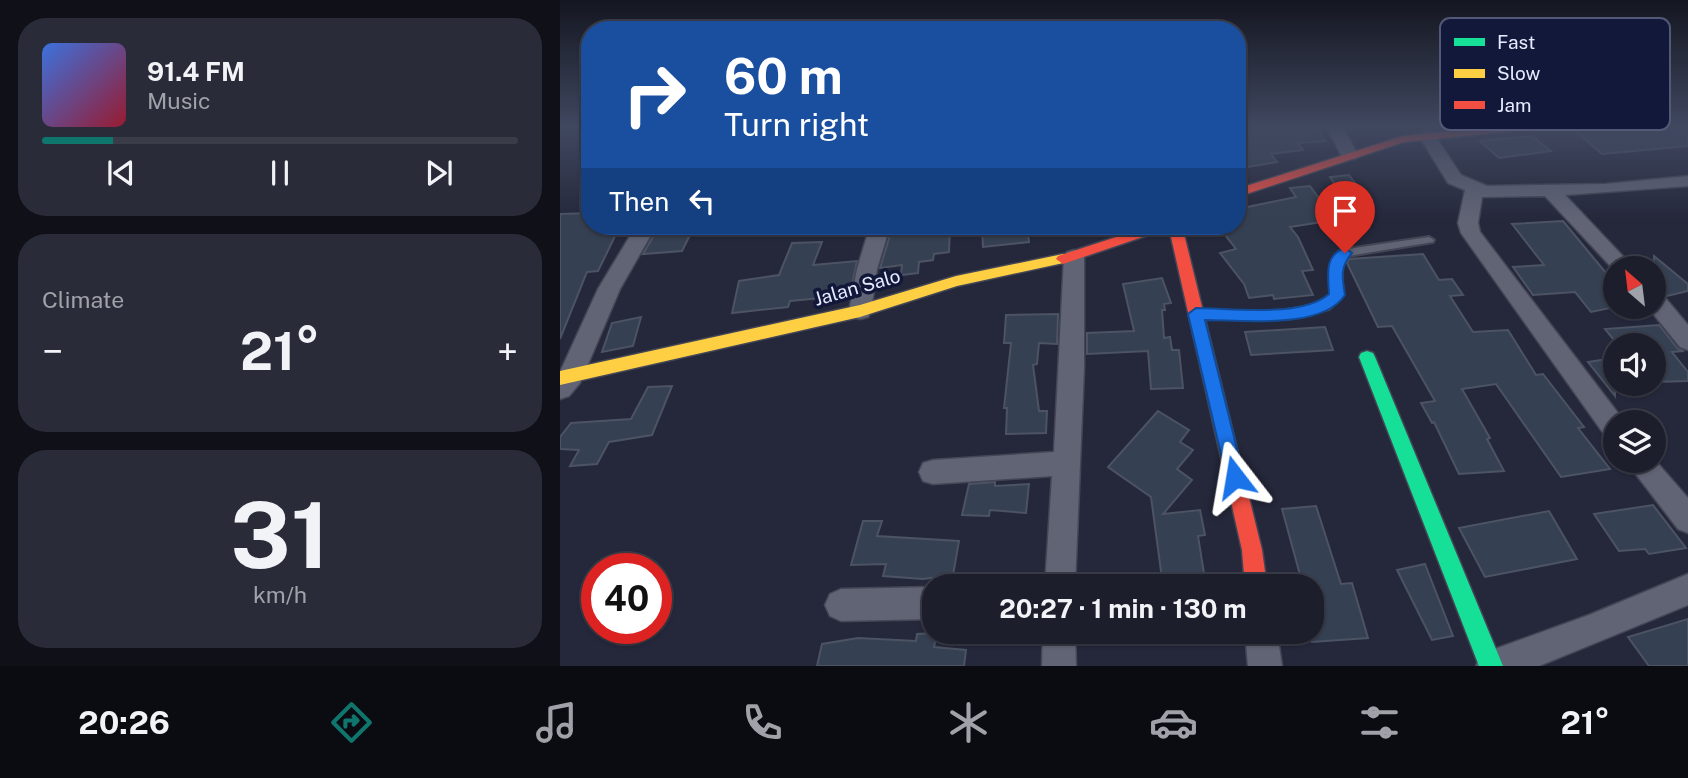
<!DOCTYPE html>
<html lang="en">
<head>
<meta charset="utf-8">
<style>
	body { margin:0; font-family:"Public Sans",sans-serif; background:#292b38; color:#f1f3f6; height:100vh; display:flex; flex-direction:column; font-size:26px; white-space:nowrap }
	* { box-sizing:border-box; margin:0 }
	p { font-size:23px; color:#a0a2a9 }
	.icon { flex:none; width:38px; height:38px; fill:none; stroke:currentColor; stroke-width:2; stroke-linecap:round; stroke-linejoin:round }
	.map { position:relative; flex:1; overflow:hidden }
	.drawer { display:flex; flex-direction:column; gap:18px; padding:18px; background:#0f1018; width:560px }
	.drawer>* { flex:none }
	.guide { position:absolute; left:21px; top:21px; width:665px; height:214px; border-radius:28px; box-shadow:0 2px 5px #0004,0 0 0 2px #3a3c48; background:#1a4fa0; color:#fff; overflow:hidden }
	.needle { width:46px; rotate:332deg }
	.tools { position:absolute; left:1043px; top:256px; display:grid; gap:14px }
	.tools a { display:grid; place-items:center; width:63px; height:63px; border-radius:50%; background:#1c1e2c; box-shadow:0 2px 5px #0004,0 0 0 2px #3a3c48; font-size:35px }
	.speed { position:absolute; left:21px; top:553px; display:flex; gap:14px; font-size:35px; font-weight:700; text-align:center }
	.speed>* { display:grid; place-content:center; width:91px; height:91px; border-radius:50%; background:#1c1e2c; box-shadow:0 2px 5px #0004,0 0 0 2px #3a3c48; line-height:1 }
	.speed .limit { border:10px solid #d22; background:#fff; color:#111 }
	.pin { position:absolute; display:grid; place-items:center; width:60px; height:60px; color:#fff; margin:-72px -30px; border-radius:50% 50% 50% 0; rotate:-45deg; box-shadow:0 0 7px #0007 }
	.pin .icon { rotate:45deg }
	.me { position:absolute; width:77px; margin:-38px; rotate:346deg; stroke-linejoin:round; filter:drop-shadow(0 0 5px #0008) }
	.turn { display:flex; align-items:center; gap:24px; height:147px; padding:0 28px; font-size:32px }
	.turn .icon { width:91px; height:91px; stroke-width:2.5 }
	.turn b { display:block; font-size:49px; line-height:60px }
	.then { display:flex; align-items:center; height:66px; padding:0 28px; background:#0003; gap:14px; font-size:26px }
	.big { font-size:52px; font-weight:700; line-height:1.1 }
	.drawer .card { flex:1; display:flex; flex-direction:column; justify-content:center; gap:10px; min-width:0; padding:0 24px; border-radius:28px; background:#292b38 }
	.drawer .dial { align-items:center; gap:0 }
	.dial b { font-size:91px; line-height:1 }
	.song { display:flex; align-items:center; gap:21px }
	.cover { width:84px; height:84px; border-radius:10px; background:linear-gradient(135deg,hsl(220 70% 55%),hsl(350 70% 35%)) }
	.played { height:7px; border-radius:4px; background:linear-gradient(90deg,#0f766e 15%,#3a3c48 15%) }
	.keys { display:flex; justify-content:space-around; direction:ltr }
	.heat { display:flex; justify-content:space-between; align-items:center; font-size:38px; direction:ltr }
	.trip { position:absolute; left:362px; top:574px; width:402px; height:70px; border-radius:28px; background:#1c1e2c; box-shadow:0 2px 5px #0004,0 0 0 2px #3a3c48; font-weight:700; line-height:70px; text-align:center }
	.menu { display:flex; height:112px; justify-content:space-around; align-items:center; background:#0b0c12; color:#a0a2a9 }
	.menu .icon { width:49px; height:49px }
	.menu .current { color:#0f766e }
	.menu b { font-size:32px; color:#f1f3f6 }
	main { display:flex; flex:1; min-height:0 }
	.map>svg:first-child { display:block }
	.building { fill:#354052; stroke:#4c5363; stroke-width:2 }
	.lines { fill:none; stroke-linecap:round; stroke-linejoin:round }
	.lane-casing { stroke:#444655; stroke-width:4 }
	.street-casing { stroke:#444655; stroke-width:3 }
	.fast-casing { stroke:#444655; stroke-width:3 }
	.slow-casing { stroke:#444655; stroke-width:3 }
	.jam-casing { stroke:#444655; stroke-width:3 }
	.lane { fill:#616475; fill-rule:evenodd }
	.street { fill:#616475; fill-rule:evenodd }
	.fast { fill:#16e098; fill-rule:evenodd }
	.slow { fill:#ffcf43; fill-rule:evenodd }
	.jam { fill:#f24e42; fill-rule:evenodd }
	.route { fill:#1a73e8; stroke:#114b97; stroke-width:2 }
	.labels { text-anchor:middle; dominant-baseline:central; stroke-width:7; stroke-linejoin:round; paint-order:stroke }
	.street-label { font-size:19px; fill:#e6ecff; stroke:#12183a }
	.key { fill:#12183a; stroke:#525875; stroke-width:2 }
	.key-label { font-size:19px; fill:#e6ecff }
</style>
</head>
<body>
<main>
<section class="drawer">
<div class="card">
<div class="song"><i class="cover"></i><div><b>91.4 FM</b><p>Music</p></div></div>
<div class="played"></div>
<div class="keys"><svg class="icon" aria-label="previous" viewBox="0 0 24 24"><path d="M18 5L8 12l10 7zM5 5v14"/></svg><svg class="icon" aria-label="pause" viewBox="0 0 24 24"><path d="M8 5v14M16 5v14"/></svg><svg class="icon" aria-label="next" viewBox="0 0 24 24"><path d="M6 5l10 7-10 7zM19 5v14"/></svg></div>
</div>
<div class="card"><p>Climate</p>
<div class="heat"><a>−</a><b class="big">21°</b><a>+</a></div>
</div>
<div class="card dial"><b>31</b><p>km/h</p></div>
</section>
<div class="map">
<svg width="1128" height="666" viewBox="0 0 1128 666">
	<rect width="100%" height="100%" fill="#25283b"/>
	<g class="building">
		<path d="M677,126H756L765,141L738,143L743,150L711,154L717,162L688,167L677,151Z"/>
		<path d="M1064,126H1128V146L1042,154L1014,130Z"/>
		<path d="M972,136L991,151L939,158L920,141Z"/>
		<path d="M789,175L801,191L780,193L770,177Z"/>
		<path d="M750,186L775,220L730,227L738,237L753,270L742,271L753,295L714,299L713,295L689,298L684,284L660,253L676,249L658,226H677V209L736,197L730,188Z"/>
		<path d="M30,213V226H60L38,271L27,272L0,339V214Z"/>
		<path d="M1003,221L1046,273L1055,274V307L1031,312L1015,292L973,295L953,267L984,265L952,224Z"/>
		<path d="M348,226H390L389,252L374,254L373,260L359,262L358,273L341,275L342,265L320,268L331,232L347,231Z"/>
		<path d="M422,226H467L469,242L423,247Z"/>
		<path d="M132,231L122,251L83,254L94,235Z"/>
		<path d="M262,242L253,265L297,261L289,299L271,301L272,297L230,301L228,307L172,313L179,281L219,275L232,243Z"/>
		<path d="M863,254L879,280L892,279L903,295L890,296L913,332L948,330L976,375L983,374L1024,427L1018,428L1050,469L1001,477L936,384L902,389L930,438L927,439L944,471L899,474L874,422L872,423L861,403L875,401L832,326L818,327L787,263L789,259Z"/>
		<path d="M1094,256L1128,284V291L1107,296L1094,290Z"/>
		<path d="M602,278L611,303L604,304L605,310H602L604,338L610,337L612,350H619L623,388L591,389L588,351L527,354V333L574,331L563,284Z"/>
		<path d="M498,314L497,344L479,343L477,364L473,365L479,411H487L486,433L446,434L447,408H444L451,343H444L446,315Z"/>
		<path d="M81,317L73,346L42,352L52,323Z"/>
		<path d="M1099,325L1118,349L1124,351L1112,352L1128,372V381L1094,382V345H1058L1045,329Z"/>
		<path d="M765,327L773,350L691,355L685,332Z"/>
		<path d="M1055,358V396L1028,362Z"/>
		<path d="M112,386L92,435L49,442L37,464L10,466L19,450L0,449V437L11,423L71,419L88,387Z"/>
		<path d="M598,411L629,430L620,442L633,450L617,469L632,480L603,514L640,510L645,535L638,536L646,586H603L591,497L548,467Z"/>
		<path d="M435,482V486L469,484L466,513L430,510L429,516L402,515L409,484Z"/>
		<path d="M1093,505L1126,548L1089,554L1085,549L1059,551L1034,514Z"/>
		<path d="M756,506L781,584L792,583L808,638L752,642V586H743L722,509Z"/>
		<path d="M989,511L1017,559L925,577L899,528Z"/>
		<path d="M303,521H322L317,536L399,541L393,575L363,579L323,576L326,564L291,565Z"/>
		<path d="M865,564L893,636L872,640L837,570Z"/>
		<path d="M1128,619V666H1089L1068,637Z"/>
		<path d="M377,633L374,647L406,650L404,666H257L262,644L298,638L356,641L357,634Z"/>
	</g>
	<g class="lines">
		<defs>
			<path id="lane" d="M869,237L874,240L873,242L788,256L781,267L783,295L769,309L727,319L636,318L630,314L636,310C673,310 743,319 771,294C769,277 767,263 781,250Z"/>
			<g id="street">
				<path d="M766,126H782L798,155L795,159H783Z"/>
				<path d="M867,131L873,133L901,175L927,186L1045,184L1128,176V186L1005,195L1074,268H1055V271L985,196L922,197L918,223L920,232L1064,421L1055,422V440L1046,437L901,233L898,223L905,190L888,183L859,136Z"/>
				<path d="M76,226H96L60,289L20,383L9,396L0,399V372L38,289Z"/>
				<path d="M310,226H330L317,269L311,311L308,317L300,319L292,317L289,311L297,269Z"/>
				<path d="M514,250L521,252L524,257V368L515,586H485L492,476L373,484L363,481L359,472L363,463L373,460L494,452L504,257L507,252Z"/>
				<path d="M1094,292L1102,294L1128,325V350L1120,347L1087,306H1094Z"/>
				<path d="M1094,459L1128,498V533L1118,529L1065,460Z"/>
				<path d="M1128,574V605L979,666H916L921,654L1029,615Z"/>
				<path d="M374,587V619L281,621L270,616L265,605L270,594L281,589Z"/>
				<path d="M483,632H515L516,666H482Z"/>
				<path d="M685,632H717L722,666H688Z"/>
			</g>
			<path id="fast" d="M807,351L813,353L815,357L943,666H919L799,357L801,353Z"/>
			<path id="slow" d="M503,254L508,256L510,259L508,262L397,286L300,317L0,385V371L300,305L396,276Z"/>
			<g id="jam">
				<path d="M941,126H979L973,129L844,142L677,197V189L843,136Z"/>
				<path d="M590,226H622L702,550L707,586H685L682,550L609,228L503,264L496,259L498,256Z"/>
			</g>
		</defs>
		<use href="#lane" class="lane-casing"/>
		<use href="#street" class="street-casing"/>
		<use href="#fast" class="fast-casing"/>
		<use href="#slow" class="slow-casing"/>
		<use href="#jam" class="jam-casing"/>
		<use href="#lane" class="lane"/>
		<use href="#street" class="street"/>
		<use href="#fast" class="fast"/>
		<use href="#slow" class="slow"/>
		<use href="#jam" class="jam"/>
	</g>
	<linearGradient id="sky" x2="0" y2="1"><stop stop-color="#141620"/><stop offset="0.58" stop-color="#404860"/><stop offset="1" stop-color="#404860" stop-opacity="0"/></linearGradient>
	<rect width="1128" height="219" fill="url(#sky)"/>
	<path class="route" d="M785,248L792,253C780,267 782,277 785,295C762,330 682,320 645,320L684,477L681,484L675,486L668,484L628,314L636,308C672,308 741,318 769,294C768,275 764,255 785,248Z"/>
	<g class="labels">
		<g class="street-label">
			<text transform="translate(297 287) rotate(-16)">Jalan Salo</text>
		</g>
	</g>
	<rect x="880" y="18" width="230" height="112" rx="10" class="key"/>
	<rect x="894" y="38" width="31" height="8" fill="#16e098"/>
	<rect x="894" y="69" width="31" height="9" fill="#ffcf43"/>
	<rect x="894" y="101" width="31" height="8" fill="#f24e42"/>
	<g class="key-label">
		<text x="937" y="49">Fast</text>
		<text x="937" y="80">Slow</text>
		<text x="937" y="112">Jam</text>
	</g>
</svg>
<div class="tools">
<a><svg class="needle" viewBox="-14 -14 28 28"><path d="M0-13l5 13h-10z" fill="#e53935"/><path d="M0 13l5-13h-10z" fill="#a0a2a9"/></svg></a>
<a><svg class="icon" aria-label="sound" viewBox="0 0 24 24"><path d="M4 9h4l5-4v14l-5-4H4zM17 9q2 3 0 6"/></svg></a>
<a><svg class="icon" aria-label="layers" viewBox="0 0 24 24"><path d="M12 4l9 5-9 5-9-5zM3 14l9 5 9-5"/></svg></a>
</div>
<div class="speed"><div class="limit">40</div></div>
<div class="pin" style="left:785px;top:253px;background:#d93025"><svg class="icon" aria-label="arrive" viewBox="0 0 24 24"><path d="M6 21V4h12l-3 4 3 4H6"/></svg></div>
<svg class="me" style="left:675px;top:477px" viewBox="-20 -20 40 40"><path d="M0-17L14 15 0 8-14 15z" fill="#1a73e8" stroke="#fff" stroke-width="4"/></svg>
<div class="trip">20:27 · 1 min · 130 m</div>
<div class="guide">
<div class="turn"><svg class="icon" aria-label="right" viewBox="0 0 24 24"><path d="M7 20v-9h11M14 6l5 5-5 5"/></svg><div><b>60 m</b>Turn right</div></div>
<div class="then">Then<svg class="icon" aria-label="left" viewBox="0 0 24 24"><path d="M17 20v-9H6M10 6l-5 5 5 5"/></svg></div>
</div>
</div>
</main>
<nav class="menu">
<b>20:26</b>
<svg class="icon current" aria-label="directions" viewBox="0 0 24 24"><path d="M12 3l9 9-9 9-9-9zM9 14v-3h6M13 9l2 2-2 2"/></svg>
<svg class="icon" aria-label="music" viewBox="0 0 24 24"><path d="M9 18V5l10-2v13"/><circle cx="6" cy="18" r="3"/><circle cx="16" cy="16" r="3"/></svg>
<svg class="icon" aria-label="phone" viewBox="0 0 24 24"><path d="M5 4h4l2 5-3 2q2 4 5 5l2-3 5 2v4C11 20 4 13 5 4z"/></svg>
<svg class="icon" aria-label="climate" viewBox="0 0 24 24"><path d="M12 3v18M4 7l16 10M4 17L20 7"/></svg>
<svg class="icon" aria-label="car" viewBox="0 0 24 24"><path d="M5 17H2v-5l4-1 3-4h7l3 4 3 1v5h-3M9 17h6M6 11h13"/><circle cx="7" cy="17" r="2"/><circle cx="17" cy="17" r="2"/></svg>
<svg class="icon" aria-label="filters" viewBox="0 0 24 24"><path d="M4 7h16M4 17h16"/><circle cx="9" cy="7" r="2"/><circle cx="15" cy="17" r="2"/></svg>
<b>21°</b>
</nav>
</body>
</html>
